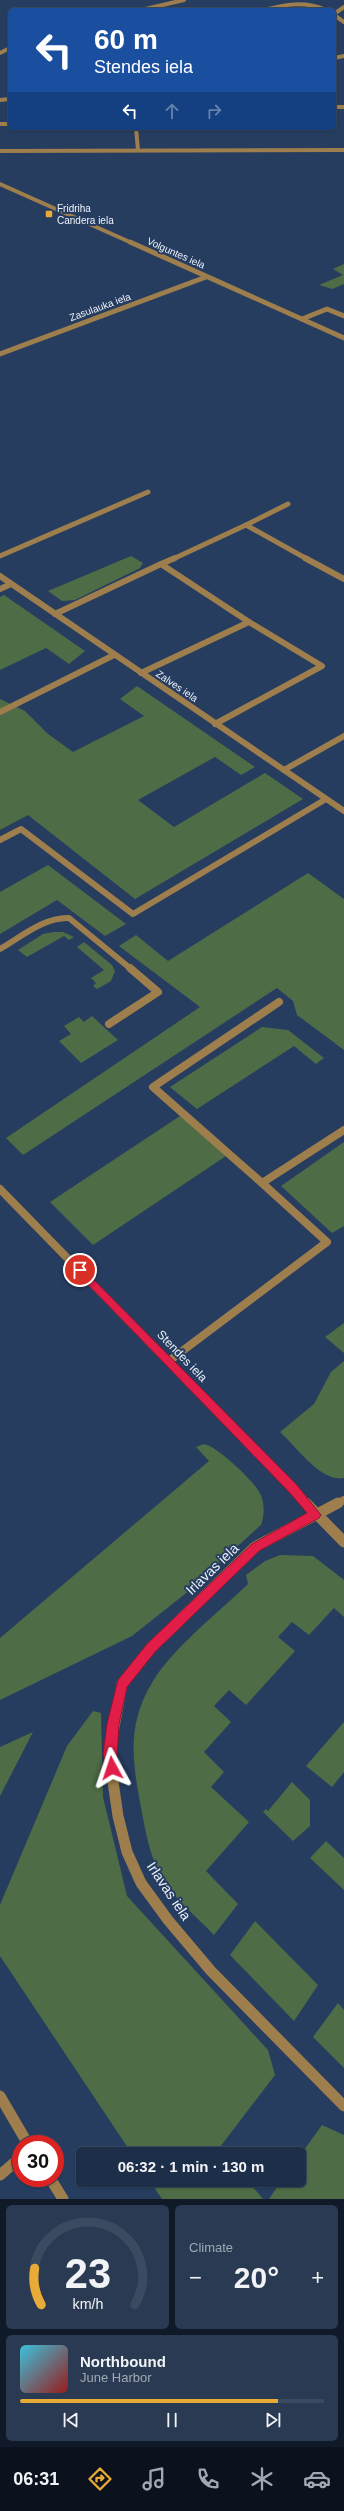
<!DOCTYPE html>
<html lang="en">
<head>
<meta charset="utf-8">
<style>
	body { margin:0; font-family:Arial,sans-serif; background:#293a52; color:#f1f3f6; height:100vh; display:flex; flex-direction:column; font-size:15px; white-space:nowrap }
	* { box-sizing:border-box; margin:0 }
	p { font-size:13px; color:#a0a8b4 }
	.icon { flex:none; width:22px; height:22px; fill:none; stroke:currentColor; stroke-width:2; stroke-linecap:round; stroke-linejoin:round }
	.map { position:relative; height:2199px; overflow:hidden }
	.panel { display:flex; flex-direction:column; gap:6px; padding:6px; background:#0f1928; flex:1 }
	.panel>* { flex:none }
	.banner { position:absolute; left:8px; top:8px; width:328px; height:122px; border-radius:6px; box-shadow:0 1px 3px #0004,0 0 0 1px #3a4a60; background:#1a4fa0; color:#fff; overflow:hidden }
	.speed { position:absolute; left:12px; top:2135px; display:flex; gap:8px; font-size:20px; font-weight:700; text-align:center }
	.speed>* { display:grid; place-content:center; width:52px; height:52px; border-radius:50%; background:#1c2e48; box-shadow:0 1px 3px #0004,0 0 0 1px #3a4a60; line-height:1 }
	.speed .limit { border:6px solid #d22; background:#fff; color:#111 }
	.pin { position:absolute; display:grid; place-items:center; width:34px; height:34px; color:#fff; margin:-17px; border:2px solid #fff; border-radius:50%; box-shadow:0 1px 4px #0007 }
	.me { position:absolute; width:44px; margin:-22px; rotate:355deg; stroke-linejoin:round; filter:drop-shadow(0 0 3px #0008) }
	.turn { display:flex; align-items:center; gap:14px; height:84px; padding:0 20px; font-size:18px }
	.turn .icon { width:52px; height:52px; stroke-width:2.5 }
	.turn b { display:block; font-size:28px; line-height:34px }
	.lanes { display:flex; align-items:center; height:38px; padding:0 20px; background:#0003; justify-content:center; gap:20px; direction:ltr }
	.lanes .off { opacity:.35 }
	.big { font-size:30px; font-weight:700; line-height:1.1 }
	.panel .widget { flex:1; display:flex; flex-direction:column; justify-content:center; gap:6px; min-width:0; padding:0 14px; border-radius:6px; background:#293a52 }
	.panel .dial { align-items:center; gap:0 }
	.dial svg { height:104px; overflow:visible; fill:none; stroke:#3a4a60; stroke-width:7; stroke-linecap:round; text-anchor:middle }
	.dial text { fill:#f1f3f6; stroke:none }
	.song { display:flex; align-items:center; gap:12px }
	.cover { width:48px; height:48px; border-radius:6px; background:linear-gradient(135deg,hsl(190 70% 55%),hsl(0 70% 35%)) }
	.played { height:4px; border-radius:2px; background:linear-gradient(90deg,#e9ab38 85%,#3a4a60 85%) }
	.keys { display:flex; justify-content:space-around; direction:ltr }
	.heat { display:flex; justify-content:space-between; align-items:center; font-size:22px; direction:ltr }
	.panel .tiles { flex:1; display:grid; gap:6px; grid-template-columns:1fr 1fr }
	.widget:last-child { grid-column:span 2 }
	.trip { position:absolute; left:76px; top:2147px; width:230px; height:40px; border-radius:6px; background:#1c2e48; box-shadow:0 1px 3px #0004,0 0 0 1px #3a4a60; font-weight:700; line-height:40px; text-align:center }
	.tabs { display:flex; height:64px; justify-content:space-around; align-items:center; background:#0b121d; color:#a0a8b4 }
	.tabs .icon { width:28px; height:28px }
	.tabs .selected { color:#e9ab38 }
	.tabs b { font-size:18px; color:#f1f3f6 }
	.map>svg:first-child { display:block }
	.green { fill:#4e6c46 }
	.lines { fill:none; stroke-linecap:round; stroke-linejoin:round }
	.service-far4 { stroke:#9d7e4c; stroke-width:4 }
	.service-far3 { stroke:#9d7e4c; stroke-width:5 }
	.service-far2 { stroke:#9d7e4c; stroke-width:6 }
	.service-far1 { stroke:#9d7e4c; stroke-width:8 }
	.service { stroke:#9d7e4c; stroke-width:11 }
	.minor-far4 { stroke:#9d7e4c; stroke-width:4 }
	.minor-far3 { stroke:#9d7e4c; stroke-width:5 }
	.minor-far2 { stroke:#9d7e4c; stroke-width:6 }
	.minor-far1 { stroke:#9d7e4c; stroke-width:8 }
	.minor { stroke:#9d7e4c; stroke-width:11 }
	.tertiary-far1 { stroke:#9d7e4c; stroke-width:4 }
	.tertiary { stroke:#9d7e4c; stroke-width:5 }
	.route { fill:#e11d48; stroke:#92132f }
	.poi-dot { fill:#e9ab38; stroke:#263d60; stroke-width:1.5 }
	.labels { text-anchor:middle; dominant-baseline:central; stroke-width:4; stroke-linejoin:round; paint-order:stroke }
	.far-poi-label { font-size:10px; fill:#ecf2fa; stroke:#263d60; text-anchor:start }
	.far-street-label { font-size:10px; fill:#ecf2fa; stroke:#263d60 }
	.street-label { font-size:12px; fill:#ecf2fa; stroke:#263d60 }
	.near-street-label { font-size:14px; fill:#ecf2fa; stroke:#263d60 }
</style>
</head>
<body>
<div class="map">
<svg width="344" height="2199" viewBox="0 0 344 2199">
	<rect width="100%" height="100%" fill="#263d60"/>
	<g class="green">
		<path d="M344,264V284L332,289L319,285L343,275L333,269Z"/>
		<path d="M131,556L143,563L140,568L75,600L62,601L48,591Z"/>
		<path d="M4,595L85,651L69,664L46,648L0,670V597Z"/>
		<path d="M137,686L255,767L241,775L215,757L138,800L174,827L265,773L303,799L135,899L28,815L0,830V699L25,711L48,734L73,752L144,716L120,699Z"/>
		<path d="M48,865L126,924L105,936L57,900L0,934V892Z"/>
		<path d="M308,873L344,899V1050L297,1015L293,1001L277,988L23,1155L6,1138L200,1007L119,946L136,935L168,961Z"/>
		<path d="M53,932H63L74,937L69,940L64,936L27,957L18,950L43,934Z"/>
		<path d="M84,942L112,965L115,971L111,981L97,989L93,986L96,983L91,978L104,970L77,947Z"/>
		<path d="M92,1016L118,1040L81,1063L59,1041L71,1034L64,1026L79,1017L84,1022Z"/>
		<path d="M262,1027L288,1030L324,1058L316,1064L294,1046L197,1109L170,1087Z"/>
		<path d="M183,1114L229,1154L93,1245L50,1202Z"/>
		<path d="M344,1142V1226L332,1233L281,1186Z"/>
		<path d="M344,1323V1353L325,1337Z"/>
		<path d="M344,1361V1478C321,1483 296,1446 280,1432L314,1404L331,1372Z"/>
		<path d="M204,1444C217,1446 250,1478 258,1490C265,1500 265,1514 261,1525L185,1594L132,1636L0,1700V1638L209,1461L196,1447Z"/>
		<path d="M280,1555L313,1556L344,1580V1617L334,1608L309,1635L292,1622L278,1637L295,1651L246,1705L229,1690L214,1706L231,1722L204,1752L224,1772L211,1787L249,1822L206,1871L238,1904L214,1935C198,1918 170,1895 160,1874C150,1856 146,1833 142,1813C133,1764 125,1727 153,1681C174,1647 219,1612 248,1584L246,1575L265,1561Z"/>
		<path d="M93,1711L101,1713L103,1797L127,1896L268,2050L275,2075L220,2147L226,2154H132L0,1956V1905L67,1746Z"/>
		<path d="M344,1722V1772L332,1787L306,1766Z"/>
		<path d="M33,1732L0,1796V1747Z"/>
		<path d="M292,1782L310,1800V1826L293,1841L263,1812L266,1809L268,1811Z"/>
		<path d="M326,1841L344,1858V1890L310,1858Z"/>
		<path d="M255,1921L318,1985L294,2021L230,1955Z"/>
		<path d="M338,2003L344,2010V2068L313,2037Z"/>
		<path d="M322,2125L344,2135V2199H269L282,2180H299V2157Z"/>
		<path d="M149,2180H247L263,2199H162Z"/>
	</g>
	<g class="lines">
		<g class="service-far4">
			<path d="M264,10C285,4 306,1 326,10"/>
			<path d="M334,58L344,56"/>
			<path d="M0,100L10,99"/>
			<path d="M334,107H344"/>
			<path d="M0,124H10"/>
			<path d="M136,128L138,150"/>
		</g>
		<g class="service-far3">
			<path d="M302,319L327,309L344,316"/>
			<path d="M246,525L288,504"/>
			<path d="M0,556L148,492"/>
			<path d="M173,559L246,525L307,559"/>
		</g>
		<g class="service-far2">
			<path d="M305,558L344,579"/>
			<path d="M0,589L11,584"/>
			<path d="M55,614L161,564"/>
			<path d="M141,673L249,622L161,564L175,558"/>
			<path d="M0,712L114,655"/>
			<path d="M215,724L322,666L249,622"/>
			<path d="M284,770L344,736"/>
			<path d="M0,840L21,829L133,914L326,799"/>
			<path d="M0,949C21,937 44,917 69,918L131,969"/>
		</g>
		<g class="service-far1">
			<path d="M279,1002L153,1087L262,1183L344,1130"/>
			<path d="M109,1024L158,992L130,968"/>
			<path d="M169,1361L327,1242L262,1183"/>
		</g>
		<g class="service">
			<path d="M0,2096L28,2144"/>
			<path d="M0,2175L21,2157"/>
			<path d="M50,2178L63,2199"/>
		</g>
		<g class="minor-far4">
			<path d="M334,14L344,7"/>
			<path d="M334,15L344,22"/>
			<path d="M0,151L344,150"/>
		</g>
		<path class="minor-far3" d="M0,354L206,277"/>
		<path class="minor-far2" d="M0,576L344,811"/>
		<g class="minor-far1">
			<path d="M0,1189L307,1504"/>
			<path d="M337,1504L344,1500"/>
		</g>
		<g class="minor">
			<path d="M306,1503L344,1542"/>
			<path d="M338,1503L255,1547L151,1648L122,1684L109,1754L118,1816L127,1852L141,1883L168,1920L211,1971L344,2106"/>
		</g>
		<g class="tertiary-far1">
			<path d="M141,10L184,0"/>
			<path d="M0,53L10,48"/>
			<path d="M0,184L132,243"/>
		</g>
		<path class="tertiary" d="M130,242L344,338"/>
	</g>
	<path class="route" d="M80,1266L297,1485L321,1515L319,1518L259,1551L155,1652L127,1687L119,1724L116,1772L112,1774L107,1772L103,1754L107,1724L118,1680L147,1644L252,1544L307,1513L289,1492L77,1273L75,1270Z"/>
	<rect class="poi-dot" x="45" y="210" width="8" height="8" rx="2"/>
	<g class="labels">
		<g class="far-poi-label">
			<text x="57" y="208">Fridriha<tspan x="57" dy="12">Candera iela</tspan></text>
		</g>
		<g class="far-street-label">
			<text transform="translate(176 253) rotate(24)">Volguntes iela</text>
			<text transform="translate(100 307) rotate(-20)">Zasulauka iela</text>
			<text transform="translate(177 686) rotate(34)">Zalves iela</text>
		</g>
		<g class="street-label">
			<text transform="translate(182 1356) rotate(46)">Stendes iela</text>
		</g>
		<g class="near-street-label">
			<text transform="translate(212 1569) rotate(-44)">Irlavas iela</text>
			<text transform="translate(169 1891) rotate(56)">Irlavas iela</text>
		</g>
	</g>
</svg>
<div class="speed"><div class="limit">30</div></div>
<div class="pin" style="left:80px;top:1270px;background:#d93025"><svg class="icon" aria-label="arrive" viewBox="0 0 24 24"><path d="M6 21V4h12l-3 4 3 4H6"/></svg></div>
<svg class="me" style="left:112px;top:1768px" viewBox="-20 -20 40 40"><path d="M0-17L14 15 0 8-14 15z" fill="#e11d48" stroke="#fff" stroke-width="4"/></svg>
<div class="trip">06:32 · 1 min · 130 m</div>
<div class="banner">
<div class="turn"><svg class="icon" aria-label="left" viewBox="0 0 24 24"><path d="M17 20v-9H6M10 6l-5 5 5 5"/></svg><div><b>60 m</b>Stendes iela</div></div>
<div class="lanes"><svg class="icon" aria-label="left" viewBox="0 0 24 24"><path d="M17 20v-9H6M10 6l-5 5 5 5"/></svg><svg class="icon off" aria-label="ahead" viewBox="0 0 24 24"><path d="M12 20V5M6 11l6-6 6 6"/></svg><svg class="icon off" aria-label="right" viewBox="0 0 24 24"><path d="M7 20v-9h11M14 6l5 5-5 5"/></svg></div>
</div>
</div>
<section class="panel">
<div class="tiles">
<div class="widget dial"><svg viewBox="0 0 100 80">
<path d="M14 69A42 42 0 1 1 86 69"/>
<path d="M14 69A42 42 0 0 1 9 41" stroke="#e9ab38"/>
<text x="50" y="56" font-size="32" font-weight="700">23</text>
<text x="50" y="72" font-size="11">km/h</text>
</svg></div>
<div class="widget"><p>Climate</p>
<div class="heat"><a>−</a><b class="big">20°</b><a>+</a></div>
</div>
<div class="widget">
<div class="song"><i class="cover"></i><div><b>Northbound</b><p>June Harbor</p></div></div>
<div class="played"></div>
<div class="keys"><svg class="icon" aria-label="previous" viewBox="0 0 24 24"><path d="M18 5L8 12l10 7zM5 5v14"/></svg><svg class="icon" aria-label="pause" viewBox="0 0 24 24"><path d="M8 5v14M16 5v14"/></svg><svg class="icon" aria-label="next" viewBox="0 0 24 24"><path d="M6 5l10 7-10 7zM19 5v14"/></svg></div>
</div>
</div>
</section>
<nav class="tabs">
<b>06:31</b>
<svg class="icon selected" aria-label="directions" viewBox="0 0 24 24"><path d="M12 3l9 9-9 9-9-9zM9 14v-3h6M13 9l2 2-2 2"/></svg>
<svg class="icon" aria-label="music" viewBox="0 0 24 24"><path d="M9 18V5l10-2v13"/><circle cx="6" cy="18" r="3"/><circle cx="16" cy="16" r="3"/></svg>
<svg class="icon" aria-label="phone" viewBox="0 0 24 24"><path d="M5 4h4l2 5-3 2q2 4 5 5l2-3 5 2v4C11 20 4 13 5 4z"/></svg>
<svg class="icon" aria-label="climate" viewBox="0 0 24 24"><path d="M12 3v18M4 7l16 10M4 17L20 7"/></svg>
<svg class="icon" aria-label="car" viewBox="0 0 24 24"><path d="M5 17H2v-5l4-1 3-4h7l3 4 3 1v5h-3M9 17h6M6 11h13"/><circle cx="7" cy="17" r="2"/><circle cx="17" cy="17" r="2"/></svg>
</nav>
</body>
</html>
